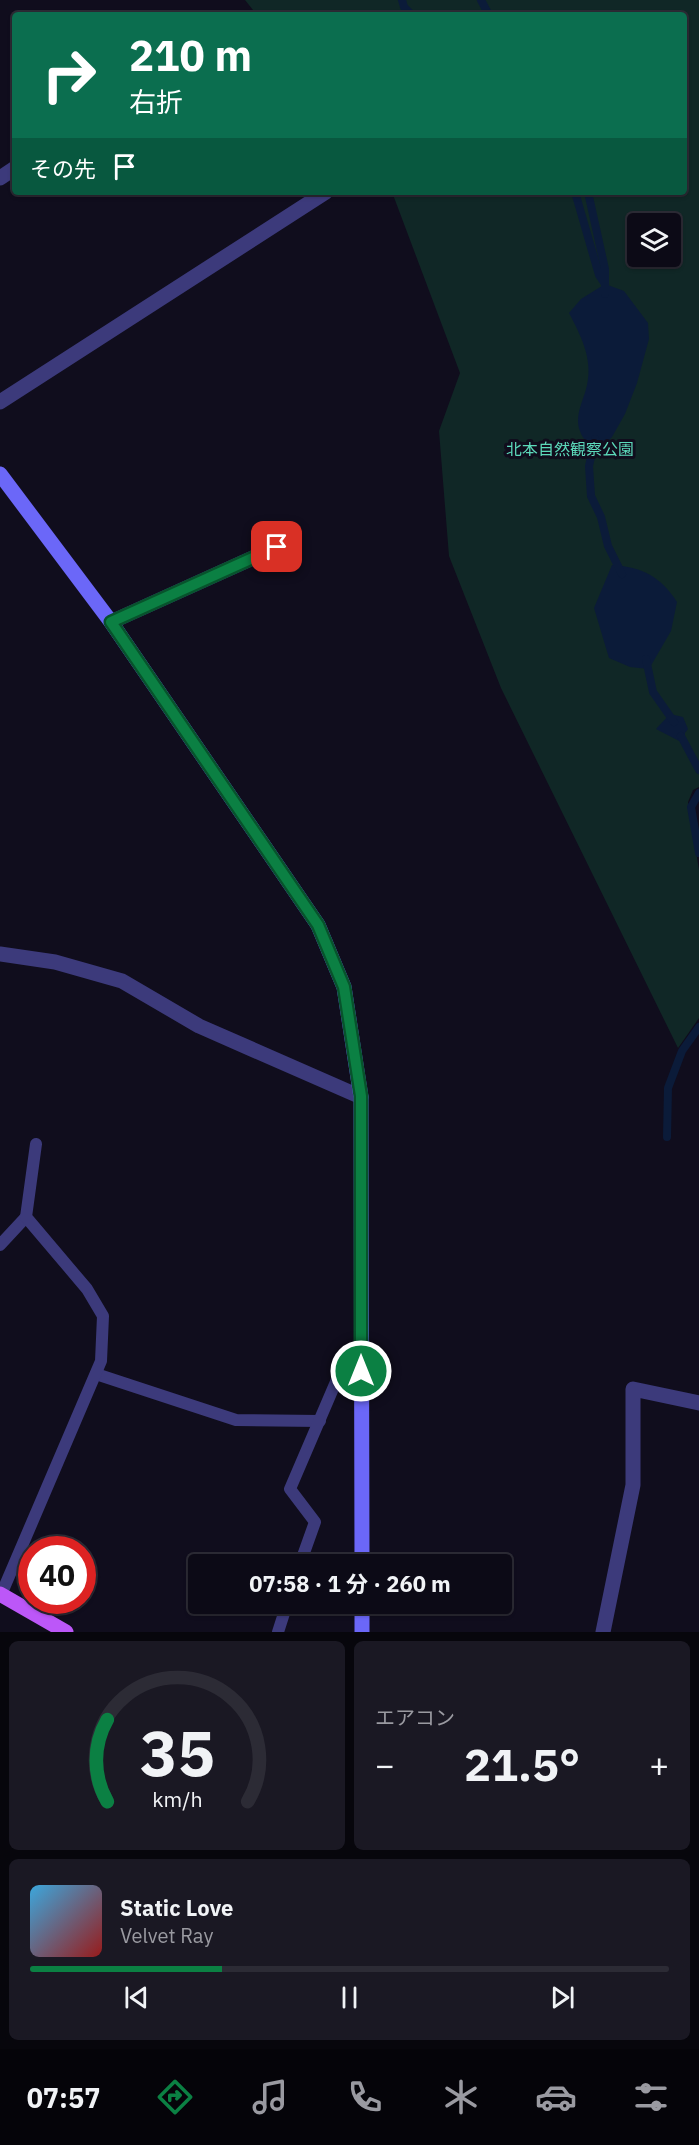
<!DOCTYPE html>
<html lang="ja">
<head>
<meta charset="utf-8">
<style>
	body { margin:0; font-family:"IBM Plex Sans","Noto Sans JP",sans-serif; background:#1a1823; color:#f1f3f6; height:100vh; display:flex; flex-direction:column; font-size:22px; white-space:nowrap }
	* { box-sizing:border-box; margin:0 }
	p { font-size:20px; color:#9a9aa1 }
	.icon { flex:none; width:33px; height:33px; fill:none; stroke:currentColor; stroke-width:2; stroke-linecap:round; stroke-linejoin:round }
	.map { position:relative; height:1632px; overflow:hidden }
	.details { display:flex; flex-direction:column; gap:9px; padding:9px; background:#07060c; flex:1 }
	.details>* { flex:none }
	.banner { position:absolute; left:12px; top:12px; width:675px; height:183px; border-radius:6px; box-shadow:0 2px 4px #0004,0 0 0 2px #2c2b35; background:#0b6e4f; color:#fff; overflow:hidden }
	.tools { position:absolute; left:627px; top:213px; display:grid; gap:12px }
	.tools a { display:grid; place-items:center; width:54px; height:54px; border-radius:6px; background:#0c0a16; box-shadow:0 2px 4px #0004,0 0 0 2px #2c2b35; font-size:30px }
	.speed { position:absolute; left:18px; top:1536px; display:flex; gap:12px; font-size:30px; font-weight:700; text-align:center }
	.speed>* { display:grid; place-content:center; width:78px; height:78px; border-radius:50%; background:#0c0a16; box-shadow:0 2px 4px #0004,0 0 0 2px #2c2b35; line-height:1 }
	.speed .limit { border:9px solid #d22; background:#fff; color:#111 }
	.pin { position:absolute; display:grid; place-items:center; width:51px; height:51px; color:#fff; margin:-26px; border-radius:12px; box-shadow:0 3px 9px #0006 }
	.me { position:absolute; width:66px; margin:-33px; rotate:0deg; stroke-linejoin:round; filter:drop-shadow(0 0 4px #0008) }
	.turn { display:flex; align-items:center; gap:21px; height:126px; padding:0 18px; font-size:27px }
	.turn .icon { width:78px; height:78px; stroke-width:2.5 }
	.turn b { display:block; font-size:42px; line-height:51px }
	.then { display:flex; align-items:center; height:57px; padding:0 18px; background:#0003; gap:12px; font-size:22px }
	.big { font-size:45px; font-weight:700; line-height:1.1 }
	.details .tile { flex:1; display:flex; flex-direction:column; justify-content:center; gap:9px; min-width:0; padding:0 21px; border-radius:9px; background:#1a1823 }
	.details .dial { align-items:center; gap:0 }
	.dial svg { height:156px; overflow:visible; fill:none; stroke:#2c2b35; stroke-width:7; stroke-linecap:round; text-anchor:middle }
	.dial text { fill:#f1f3f6; stroke:none }
	.song { display:flex; align-items:center; gap:18px }
	.cover { width:72px; height:72px; border-radius:9px; background:linear-gradient(135deg,hsl(200 70% 55%),hsl(0 70% 35%)) }
	.played { height:6px; border-radius:3px; background:linear-gradient(90deg,#0b8043 30%,#2c2b35 30%) }
	.keys { display:flex; justify-content:space-around; direction:ltr }
	.heat { display:flex; justify-content:space-between; align-items:center; font-size:33px; direction:ltr }
	.details .tiles { flex:1; display:grid; gap:9px; grid-template-columns:1fr 1fr }
	.tile:last-child { grid-column:span 2 }
	.trip { position:absolute; left:188px; top:1554px; width:324px; height:60px; border-radius:6px; background:#0c0a16; box-shadow:0 2px 4px #0004,0 0 0 2px #2c2b35; font-weight:700; line-height:60px; text-align:center }
	.tabs { display:flex; height:96px; justify-content:space-around; align-items:center; background:#050409; color:#9a9aa1 }
	.tabs .icon { width:42px; height:42px }
	.tabs .active { color:#0b8043 }
	.tabs b { font-size:27px; color:#f1f3f6 }
	.map>svg:first-child { display:block }
	.green { fill:#102726; fill-rule:evenodd }
	.water { fill:#0b1b39 }
	.lines { fill:none; stroke-linecap:round; stroke-linejoin:round }
	.stream { stroke:#0b1b39; stroke-width:8 }
	.lane { stroke:#3c3a7b; stroke-width:12 }
	.street { stroke:#3c3a7b; stroke-width:15 }
	.secondary { stroke:#6b67f8; stroke-width:15 }
	.primary { stroke:#bc57f8; stroke-width:15 }
	.route-casing { stroke:#07532c; stroke-width:15 }
	.route { stroke:#0b8043; stroke-width:10 }
	.labels { text-anchor:middle; dominant-baseline:central; stroke-width:6; stroke-linejoin:round; paint-order:stroke }
	.park-label { font-size:16px; fill:#5cd9ba; stroke:#100d1d }
</style>
</head>
<body>
<div class="map">
<svg width="699" height="1632" viewBox="0 0 699 1632">
	<rect width="100%" height="100%" fill="#100d1d"/>
	<path class="green" d="M245,0H699V787L693,790L688,802L699,870V1018L678,1048L501,688L449,556L439,431L460,373L392,192H684V15H257ZM638,224H670V256H638Z"/>
	<g class="water">
		<path d="M605,284L624,291L648,323L649,339L637,383L625,414L612,437L597,453C592,447 582,439 580,431C574,415 584,400 587,385C593,359 581,336 569,313L581,299Z"/>
		<path d="M612,565C642,567 660,576 677,602L671,631L649,669L630,667L609,658L594,608Z"/>
		<path d="M670,714L683,717L688,729L685,733V744L656,729Z"/>
	</g>
	<g class="lines">
		<g class="stream">
			<path d="M402,0L404,7L412,15"/>
			<path d="M481,0L489,15"/>
			<path d="M575,192L599,275L605,284"/>
			<path d="M588,192L605,269V294"/>
			<path d="M595,439L589,466L591,496L601,517L608,546L622,574"/>
			<path d="M646,659L653,692L674,722"/>
			<path d="M681,736L699,770"/>
			<path d="M699,793L691,807L699,853"/>
			<path d="M667,1137L668,1088L682,1051L699,1027"/>
		</g>
		<g class="lane">
			<path d="M0,1245L26,1217"/>
			<path d="M96,1374L236,1420L320,1421"/>
			<path d="M300,1564L315,1522L290,1489L338,1377L361,1371"/>
			<path d="M1,1595L101,1361L103,1316L87,1289L26,1217L36,1144"/>
			<path d="M278,1632L287,1604"/>
		</g>
		<g class="street">
			<path d="M0,178L15,168"/>
			<path d="M0,402L326,192"/>
			<path d="M111,622L277,547"/>
			<path d="M0,954L55,962L122,981L199,1026L361,1097"/>
			<path d="M603,1632L633,1485V1389L699,1403"/>
		</g>
		<g class="secondary">
			<path d="M0,474L111,622L318,925L344,987L361,1097L362,1564"/>
			<path d="M362,1604V1632"/>
		</g>
		<path class="primary" d="M0,1594L66,1632"/>
	</g>
	<g class="lines">
		<defs>
			<path id="route" d="M277,547L111,622L318,925L344,987L361,1096V1371"/>
		</defs>
		<use href="#route" class="route-casing"/>
		<use href="#route" class="route"/>
	</g>
	<g class="labels">
		<g class="park-label">
			<text x="570" y="449">北本自然観察公園</text>
		</g>
	</g>
</svg>
<div class="tools">
<a><svg class="icon" aria-label="layers" viewBox="0 0 24 24"><path d="M12 4l9 5-9 5-9-5zM3 14l9 5 9-5"/></svg></a>
</div>
<div class="speed"><div class="limit">40</div></div>
<div class="pin" style="left:277px;top:547px;background:#d93025"><svg class="icon" aria-label="arrive" viewBox="0 0 24 24"><path d="M6 21V4h12l-3 4 3 4H6"/></svg></div>
<svg class="me" style="left:361px;top:1371px" viewBox="-20 -20 40 40"><circle r="17" fill="#0b8043" stroke="#fff" stroke-width="3"/><path d="M0-11L8 9 0 5-8 9z" fill="#fff"/></svg>
<div class="trip">07:58 · 1 分 · 260 m</div>
<div class="banner">
<div class="turn"><svg class="icon" aria-label="right" viewBox="0 0 24 24"><path d="M7 20v-9h11M14 6l5 5-5 5"/></svg><div><b>210 m</b>右折</div></div>
<div class="then">その先<svg class="icon" aria-label="arrive" viewBox="0 0 24 24"><path d="M6 21V4h12l-3 4 3 4H6"/></svg></div>
</div>
</div>
<section class="details">
<div class="tiles">
<div class="tile dial"><svg viewBox="0 0 100 80">
<path d="M14 69A42 42 0 1 1 86 69"/>
<path d="M14 69A42 42 0 0 1 14 27" stroke="#0b8043"/>
<text x="50" y="56" font-size="32" font-weight="700">35</text>
<text x="50" y="72" font-size="11">km/h</text>
</svg></div>
<div class="tile"><p>エアコン</p>
<div class="heat"><a>−</a><b class="big">21.5°</b><a>+</a></div>
</div>
<div class="tile">
<div class="song"><i class="cover"></i><div><b>Static Love</b><p>Velvet Ray</p></div></div>
<div class="played"></div>
<div class="keys"><svg class="icon" aria-label="previous" viewBox="0 0 24 24"><path d="M18 5L8 12l10 7zM5 5v14"/></svg><svg class="icon" aria-label="pause" viewBox="0 0 24 24"><path d="M8 5v14M16 5v14"/></svg><svg class="icon" aria-label="next" viewBox="0 0 24 24"><path d="M6 5l10 7-10 7zM19 5v14"/></svg></div>
</div>
</div>
</section>
<nav class="tabs">
<b>07:57</b>
<svg class="icon active" aria-label="directions" viewBox="0 0 24 24"><path d="M12 3l9 9-9 9-9-9zM9 14v-3h6M13 9l2 2-2 2"/></svg>
<svg class="icon" aria-label="music" viewBox="0 0 24 24"><path d="M9 18V5l10-2v13"/><circle cx="6" cy="18" r="3"/><circle cx="16" cy="16" r="3"/></svg>
<svg class="icon" aria-label="phone" viewBox="0 0 24 24"><path d="M5 4h4l2 5-3 2q2 4 5 5l2-3 5 2v4C11 20 4 13 5 4z"/></svg>
<svg class="icon" aria-label="climate" viewBox="0 0 24 24"><path d="M12 3v18M4 7l16 10M4 17L20 7"/></svg>
<svg class="icon" aria-label="car" viewBox="0 0 24 24"><path d="M5 17H2v-5l4-1 3-4h7l3 4 3 1v5h-3M9 17h6M6 11h13"/><circle cx="7" cy="17" r="2"/><circle cx="17" cy="17" r="2"/></svg>
<svg class="icon" aria-label="filters" viewBox="0 0 24 24"><path d="M4 7h16M4 17h16"/><circle cx="9" cy="7" r="2"/><circle cx="15" cy="17" r="2"/></svg>
</nav>
</body>
</html>
